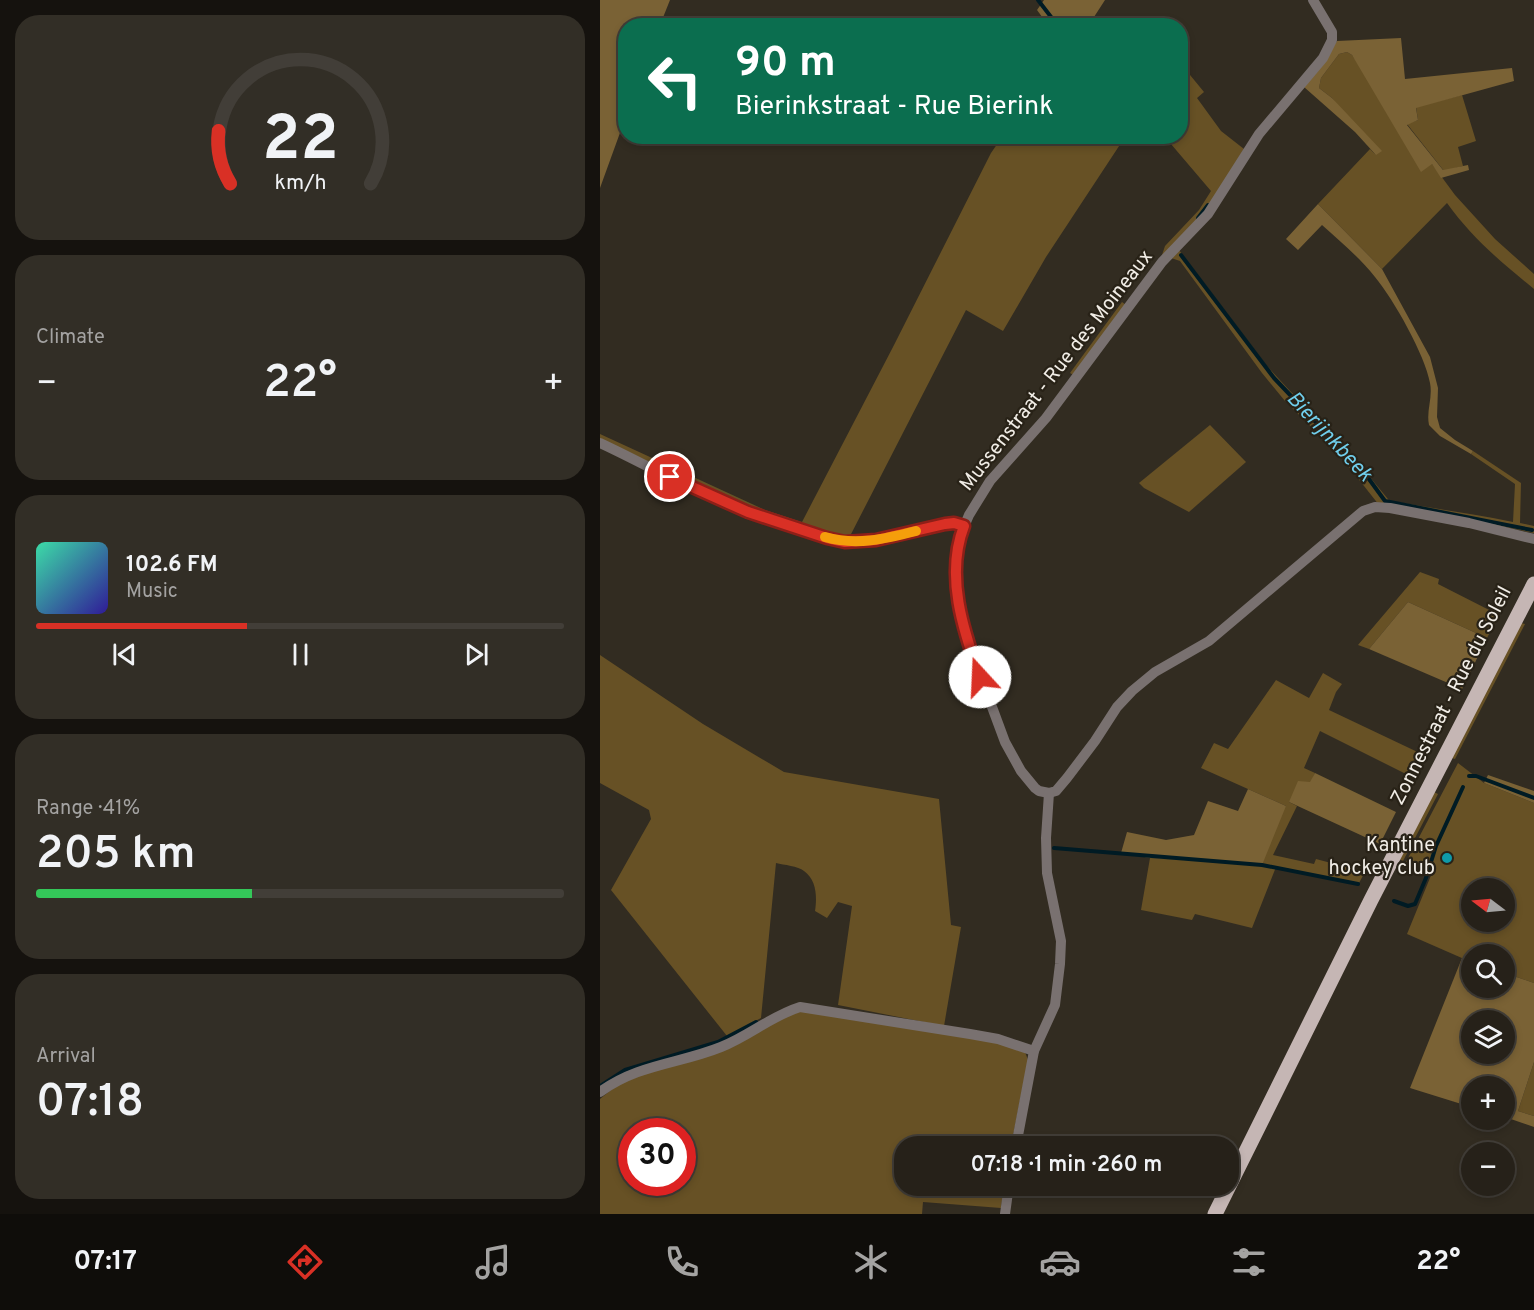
<!DOCTYPE html>
<html lang="en">
<head>
<meta charset="utf-8">
<style>
	body { margin:0; font-family:Overpass,sans-serif; background:#322e26; color:#f1f3f6; height:100vh; display:flex; flex-direction:column; font-size:22px; white-space:nowrap }
	* { box-sizing:border-box; margin:0 }
	p { font-size:20px; color:#a4a3a2 }
	.icon { flex:none; width:33px; height:33px; fill:none; stroke:currentColor; stroke-width:2; stroke-linecap:round; stroke-linejoin:round }
	.map { position:relative; flex:1; overflow:hidden }
	.sheet { display:flex; flex-direction:column; gap:15px; padding:15px; background:#15120e; width:600px }
	.sheet>* { flex:none }
	.hud { position:absolute; left:18px; top:18px; width:570px; height:126px; border-radius:24px; box-shadow:0 3px 9px #0003,0 0 0 2px #423e38; background:#0b6e4f; color:#fff; overflow:hidden }
	.needle { width:39px; rotate:286deg }
	.fabs { position:absolute; left:861px; top:878px; display:grid; gap:12px }
	.fabs a { display:grid; place-items:center; width:54px; height:54px; border-radius:50%; background:#262119; box-shadow:0 3px 9px #0003,0 0 0 2px #423e38; font-size:30px }
	.speed { position:absolute; left:18px; top:1118px; display:flex; gap:12px; font-size:30px; font-weight:700; text-align:center }
	.speed>* { display:grid; place-content:center; width:78px; height:78px; border-radius:50%; background:#262119; box-shadow:0 3px 9px #0003,0 0 0 2px #423e38; line-height:1 }
	.speed .limit { border:9px solid #d22; background:#fff; color:#111 }
	.pin { position:absolute; display:grid; place-items:center; width:51px; height:51px; color:#fff; margin:-26px; border:3px solid #fff; border-radius:50%; box-shadow:0 2px 6px #0007 }
	.me { position:absolute; width:66px; margin:-33px; rotate:340deg; stroke-linejoin:round; filter:drop-shadow(0 0 4px #0008) }
	.turn { display:flex; align-items:center; gap:21px; height:126px; padding:0 18px; font-size:27px }
	.turn .icon { width:78px; height:78px; stroke-width:2.5 }
	.turn b { display:block; font-size:42px; line-height:51px }
	.big { font-size:45px; font-weight:600; line-height:1.1 }
	.sheet .card { flex:1; display:flex; flex-direction:column; justify-content:center; gap:9px; min-width:0; padding:0 21px; border-radius:24px; background:#322e26 }
	.sheet .dial { align-items:center; gap:0 }
	.dial svg { height:156px; overflow:visible; fill:none; stroke:#423e38; stroke-width:7; stroke-linecap:round; text-anchor:middle }
	.dial text { fill:#f1f3f6; stroke:none }
	.song { display:flex; align-items:center; gap:18px }
	.cover { width:72px; height:72px; border-radius:9px; background:linear-gradient(135deg,hsl(160 70% 55%),hsl(250 70% 35%)) }
	.played { height:6px; border-radius:3px; background:linear-gradient(90deg,#d93025 40%,#423e38 40%) }
	.keys { display:flex; justify-content:space-around; direction:ltr }
	.heat { display:flex; justify-content:space-between; align-items:center; font-size:33px; direction:ltr }
	.charge { height:9px; border-radius:4px; background:linear-gradient(90deg,#34c759 41%,#423e38 0) }
	.trip { position:absolute; left:294px; top:1136px; width:345px; height:60px; border-radius:24px; background:#262119; box-shadow:0 3px 9px #0003,0 0 0 2px #423e38; font-weight:600; line-height:60px; text-align:center }
	.dock { display:flex; height:96px; justify-content:space-around; align-items:center; background:#0f0d0a; color:#a4a3a2 }
	.dock .icon { width:42px; height:42px }
	.dock .selected { color:#d93025 }
	.dock b { font-size:27px; color:#f1f3f6 }
	main { display:flex; flex:1; min-height:0 }
	.map>svg:first-child { display:block }
	.green { fill:#675125; fill-rule:evenodd }
	.forest { fill:#7a6235; fill-rule:evenodd }
	.lines { fill:none; stroke-linecap:round; stroke-linejoin:round }
	.stream { stroke:#001b24; stroke-width:4 }
	.street { stroke:#797170; stroke-width:10 }
	.primary { stroke:#c5b6b4; stroke-width:15 }
	.route-casing { stroke:#8d1f18; stroke-width:15 }
	.route { stroke:#d93025; stroke-width:10 }
	.slow { stroke:#f59e0b; stroke-width:10 }
	.culture-dot { fill:#0f9aa8; stroke:#282217; stroke-width:2 }
	.labels { text-anchor:middle; dominant-baseline:central; stroke-width:4.5; stroke-linejoin:round; paint-order:stroke }
	.street-label { font-size:20px; fill:#f1ede6; stroke:#282217 }
	.poi-label { font-size:20px; fill:#f1ede6; stroke:#282217; text-anchor:end }
	.water-label { font-size:21px; font-style:italic; fill:#70cfed; stroke:#282217 }
</style>
</head>
<body>
<main>
<section class="sheet">
<div class="card dial"><svg viewBox="0 0 100 80">
<path d="M14 69A42 42 0 1 1 86 69"/>
<path d="M14 69A42 42 0 0 1 8 42" stroke="#d93025"/>
<text x="50" y="56" font-size="32" font-weight="700">22</text>
<text x="50" y="72" font-size="11">km/h</text>
</svg></div>
<div class="card"><p>Climate</p>
<div class="heat"><a>−</a><b class="big">22°</b><a>+</a></div>
</div>
<div class="card">
<div class="song"><i class="cover"></i><div><b>102.6 FM</b><p>Music</p></div></div>
<div class="played"></div>
<div class="keys"><svg class="icon" aria-label="previous" viewBox="0 0 24 24"><path d="M18 5L8 12l10 7zM5 5v14"/></svg><svg class="icon" aria-label="pause" viewBox="0 0 24 24"><path d="M8 5v14M16 5v14"/></svg><svg class="icon" aria-label="next" viewBox="0 0 24 24"><path d="M6 5l10 7-10 7zM19 5v14"/></svg></div>
</div>
<div class="card"><p>Range · 41%</p><b class="big">205 km</b><div class="charge"></div></div>
<div class="card"><p>Arrival</p><b class="big">07:18</b></div>
</section>
<div class="map">
<svg width="934" height="1214" viewBox="0 0 934 1214">
	<rect width="100%" height="100%" fill="#322c21"/>
	<g class="green">
		<path d="M747,52L752,55L855,195L895,239L934,274V289C901,262 872,238 847,203L782,269L718,204L770,149L776,155L732,98L719,88L721,78L739,54Z"/>
		<path d="M581,64L604,92L597,98L621,131L644,149L608,209L560,261L565,246L599,210L611,191L565,137L580,136Z"/>
		<path d="M862,95L876,141L858,147L863,166L844,171L807,124L818,120L816,107Z"/>
		<path d="M402,137H525L446,257L403,331L366,310L248,540L139,507L0,441V434L165,510L202,522L293,347L391,153Z"/>
		<path d="M579,250L667,366L690,391L729,427L792,504L779,505L738,453L685,401L662,373L580,261L571,258Z"/>
		<path d="M522,302L526,305L475,376L470,373Z"/>
		<path d="M610,425L646,462L589,512L544,488L539,483Z"/>
		<path d="M873,451L921,483L920,523L934,526V533L796,504L797,502C836,509 875,514 913,522L915,484L871,454Z"/>
		<path d="M820,572L839,579L838,584L899,615L887,638L808,602L769,649L758,645Z"/>
		<path d="M921,623L925,624L855,759L852,758Z"/>
		<path d="M0,655L103,724L184,772L339,799L351,925L361,927L344,1026L238,1005L252,906L238,902L227,918L215,911C217,898 217,880 204,871C198,866 184,865 176,863L161,1018L127,1036L11,890L51,819L49,810L0,783Z"/>
		<path d="M723,673L742,684L736,692L729,710L826,756L814,778L720,731L704,768L715,773L711,782L689,802L697,806L673,855L714,864L716,859L765,872L759,883L676,867L652,928L595,914L592,920L541,910L550,858L635,863L686,806L601,768L614,743L628,749L676,680L709,698Z"/>
		<path d="M858,763L884,783L934,803V983L905,973L904,954H872L871,962L807,934L832,873L806,862ZM872,888H904V921H872Z"/>
		<path d="M834,792L838,794L803,861L799,859Z"/>
		<path d="M209,1011L383,1038L425,1052L428,1060L411,1146H304V1185H404L401,1208L323,1202L322,1214H0V1099L17,1085L193,1012ZM32,1131H82V1182H32Z"/>
		<path d="M934,1062V1116L918,1111Z"/>
	</g>
	<g class="forest">
		<path d="M0,0H70L60,25L26,26L25,119L0,188Z"/>
		<path d="M444,0H505L494,17L505,25H448L437,10Z"/>
		<path d="M801,38L805,79L912,68L914,81L816,108L818,120L807,125L843,170L868,165L869,170L841,178L832,164L821,172L752,55L747,52L739,54L721,78L719,88L732,98L782,151L776,155L755,132L704,87L737,41Z"/>
		<path d="M718,204L782,269L830,357L838,388L837,417L840,428L855,440L873,451L871,454L840,436L829,425C826,411 833,398 830,383C825,355 794,300 775,277C760,258 740,241 722,225L698,250L686,239Z"/>
		<path d="M808,602L887,638L862,689L769,649Z"/>
		<path d="M715,773L796,812L780,844L689,802L698,781L710,782Z"/>
		<path d="M888,775L934,791V803L884,783Z"/>
		<path d="M648,789L686,806L662,865L550,858L521,853L527,832L566,840L594,835L608,801L638,811Z"/>
		<path d="M862,958L871,962L872,987H904L905,973L934,983V1062L918,1111L934,1116V1127L905,1117L904,1086H872L871,1107L810,1088ZM872,1020H904V1053H872Z"/>
	</g>
	<g class="lines">
		<g class="stream">
			<path d="M438,0L458,26"/>
			<path d="M598,218L608,205"/>
			<path d="M581,255L674,378L766,475L785,501L932,530"/>
			<path d="M869,776H876L934,798"/>
			<path d="M454,848L662,865L758,884"/>
			<path d="M794,901L808,906L815,904L826,878L836,846L863,787"/>
			<path d="M0,1086L25,1070L118,1042L156,1022"/>
		</g>
		<g class="street">
			<path d="M0,443C41,462 79,484 120,501C144,511 169,518 194,527C211,532 229,541 247,542C285,544 332,518 364,526"/>
			<path d="M449,793L439,791L435,788L421,771L405,742L362,626L356,581L360,536L369,515L390,481L446,418L562,262L608,214L659,134L723,58L732,40V32L713,0"/>
			<path d="M449,793L456,791L467,778L495,741L517,707L532,691L555,672L609,641L763,511L775,507L790,508L869,523L934,539"/>
			<path d="M0,1092C38,1064 79,1064 121,1047C149,1036 171,1016 200,1007L370,1034L398,1039L434,1051"/>
			<path d="M416,1146L434,1051L455,1005L460,964L461,941L447,873L446,838L449,793"/>
			<path d="M405,1214L409,1185"/>
		</g>
		<path class="primary" d="M615,1214L771,900L934,584"/>
	</g>
	<g class="lines">
		<defs>
			<path id="route" d="M70,477L148,512L227,538L245,542L276,540L345,524L354,523L364,526C345,575 363,630 380,677"/>
		</defs>
		<use href="#route" class="route-casing"/>
		<use href="#route" class="route"/>
		<path class="slow" d="M225,537C256,546 285,539 316,531"/>
	</g>
	<circle class="culture-dot" cx="847" cy="858" r="6"/>
	<g class="labels">
		<g class="street-label">
			<text transform="translate(457 371) rotate(-52)">Mussenstraat - Rue des Moineaux</text>
			<text transform="translate(852 696) rotate(-63)">Zonnestraat - Rue du Soleil</text>
		</g>
		<g class="poi-label">
			<text x="835" y="846">Kantine<tspan x="835" dy="23">hockey club</tspan></text>
		</g>
		<g class="water-label">
			<text transform="translate(729 437) rotate(47)">Bierijnkbeek</text>
		</g>
	</g>
</svg>
<div class="fabs">
<a><svg class="needle" viewBox="-14 -14 28 28"><path d="M0-13l5 13h-10z" fill="#e53935"/><path d="M0 13l5-13h-10z" fill="#a4a3a2"/></svg></a>
<a><svg class="icon" aria-label="search" viewBox="0 0 24 24"><circle cx="10" cy="10" r="6"/><path d="M15 15l6 6"/></svg></a>
<a><svg class="icon" aria-label="layers" viewBox="0 0 24 24"><path d="M12 4l9 5-9 5-9-5zM3 14l9 5 9-5"/></svg></a>
<a>+</a>
<a>−</a>
</div>
<div class="speed"><div class="limit">30</div></div>
<div class="pin" style="left:70px;top:477px;background:#d93025"><svg class="icon" aria-label="arrive" viewBox="0 0 24 24"><path d="M6 21V4h12l-3 4 3 4H6"/></svg></div>
<svg class="me" style="left:380px;top:677px" viewBox="-20 -20 40 40"><circle r="19" fill="#fff"/><path d="M0-13L10 11 0 6-10 11z" fill="#d93025"/></svg>
<div class="trip">07:18 · 1 min · 260 m</div>
<div class="hud">
<div class="turn"><svg class="icon" aria-label="left" viewBox="0 0 24 24"><path d="M17 20v-9H6M10 6l-5 5 5 5"/></svg><div><b>90 m</b>Bierinkstraat - Rue Bierink</div></div>
</div>
</div>
</main>
<nav class="dock">
<b>07:17</b>
<svg class="icon selected" aria-label="directions" viewBox="0 0 24 24"><path d="M12 3l9 9-9 9-9-9zM9 14v-3h6M13 9l2 2-2 2"/></svg>
<svg class="icon" aria-label="music" viewBox="0 0 24 24"><path d="M9 18V5l10-2v13"/><circle cx="6" cy="18" r="3"/><circle cx="16" cy="16" r="3"/></svg>
<svg class="icon" aria-label="phone" viewBox="0 0 24 24"><path d="M5 4h4l2 5-3 2q2 4 5 5l2-3 5 2v4C11 20 4 13 5 4z"/></svg>
<svg class="icon" aria-label="climate" viewBox="0 0 24 24"><path d="M12 3v18M4 7l16 10M4 17L20 7"/></svg>
<svg class="icon" aria-label="car" viewBox="0 0 24 24"><path d="M5 17H2v-5l4-1 3-4h7l3 4 3 1v5h-3M9 17h6M6 11h13"/><circle cx="7" cy="17" r="2"/><circle cx="17" cy="17" r="2"/></svg>
<svg class="icon" aria-label="filters" viewBox="0 0 24 24"><path d="M4 7h16M4 17h16"/><circle cx="9" cy="7" r="2"/><circle cx="15" cy="17" r="2"/></svg>
<b>22°</b>
</nav>
</body>
</html>
